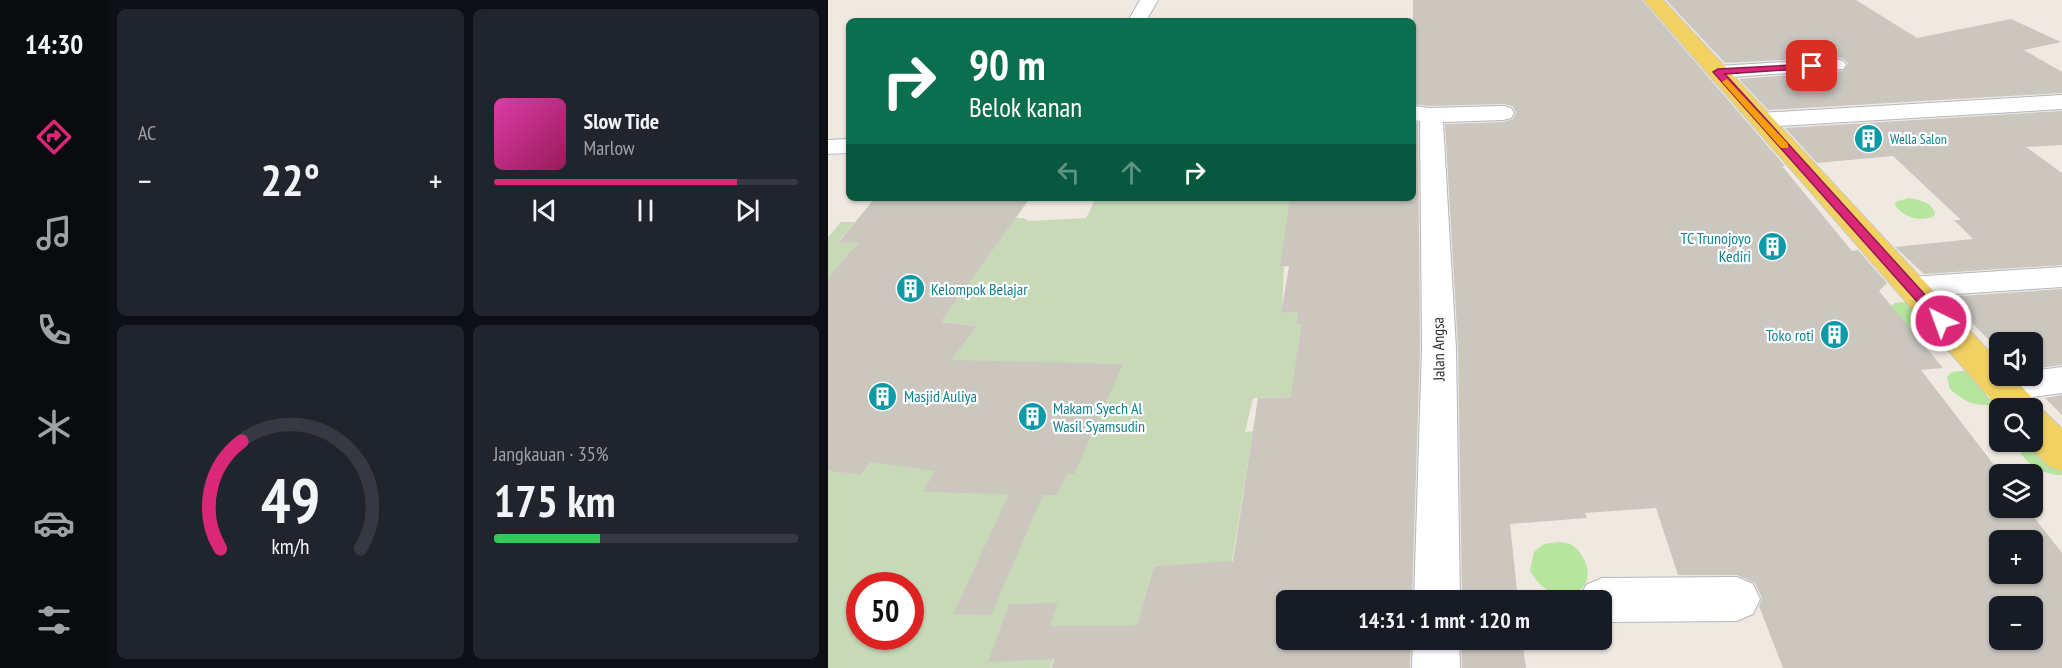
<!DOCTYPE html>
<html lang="id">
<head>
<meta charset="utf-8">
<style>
	body { margin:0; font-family:"PT Sans Narrow",sans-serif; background:#20242c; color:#f1f3f6; height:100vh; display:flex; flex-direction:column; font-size:22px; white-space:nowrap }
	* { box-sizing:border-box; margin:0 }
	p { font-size:20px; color:#9ea1a6 }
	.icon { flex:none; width:33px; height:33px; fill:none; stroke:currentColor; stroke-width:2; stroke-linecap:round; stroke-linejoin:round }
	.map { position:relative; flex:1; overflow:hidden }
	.panel { display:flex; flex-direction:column; gap:9px; padding:9px; background:#0d0f14; width:720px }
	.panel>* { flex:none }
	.top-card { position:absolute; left:18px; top:18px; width:570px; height:183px; border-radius:9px; box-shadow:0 2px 4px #0004; background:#0b6e4f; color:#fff; overflow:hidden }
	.tools { position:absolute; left:1161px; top:332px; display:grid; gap:12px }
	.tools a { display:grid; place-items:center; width:54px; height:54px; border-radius:9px; background:#171b24; box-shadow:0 2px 4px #0004; font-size:30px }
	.speed { position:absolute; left:18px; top:572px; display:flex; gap:12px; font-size:30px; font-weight:700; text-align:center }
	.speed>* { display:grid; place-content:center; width:78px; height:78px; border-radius:50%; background:#171b24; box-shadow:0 2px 4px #0004; line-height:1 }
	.speed .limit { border:9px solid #d22; background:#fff; color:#111 }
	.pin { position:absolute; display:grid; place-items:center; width:51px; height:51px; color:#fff; margin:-26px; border-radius:12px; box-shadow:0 3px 9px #0006 }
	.me { position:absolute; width:66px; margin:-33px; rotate:318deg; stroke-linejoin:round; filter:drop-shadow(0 0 4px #0008) }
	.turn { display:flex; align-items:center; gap:21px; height:126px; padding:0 24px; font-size:27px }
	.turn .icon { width:78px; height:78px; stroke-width:2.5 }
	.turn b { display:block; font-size:42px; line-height:51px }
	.lanes { display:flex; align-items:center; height:57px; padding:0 24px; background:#0003; justify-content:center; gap:30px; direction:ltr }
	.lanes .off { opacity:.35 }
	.big { font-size:45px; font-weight:700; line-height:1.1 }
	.panel .widget { flex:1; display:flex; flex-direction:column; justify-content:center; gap:9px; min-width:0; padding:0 21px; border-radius:9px; background:#20242c }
	.panel .dial { align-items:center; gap:0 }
	.dial svg { height:156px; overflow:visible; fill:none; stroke:#363941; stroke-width:7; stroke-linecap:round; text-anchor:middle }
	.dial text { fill:#f1f3f6; stroke:none }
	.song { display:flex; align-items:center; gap:18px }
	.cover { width:72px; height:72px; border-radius:9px; background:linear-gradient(135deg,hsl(320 70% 55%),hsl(330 70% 35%)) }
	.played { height:6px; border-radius:3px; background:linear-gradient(90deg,#db2777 80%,#363941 80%) }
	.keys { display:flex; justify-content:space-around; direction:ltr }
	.heat { display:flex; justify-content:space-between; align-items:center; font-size:33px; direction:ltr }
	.charge { height:9px; border-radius:4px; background:linear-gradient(90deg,#34c759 35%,#363941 0) }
	.panel .tiles { flex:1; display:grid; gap:9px; grid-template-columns:repeat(2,1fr) }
	.trip { position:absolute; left:448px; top:590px; width:336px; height:60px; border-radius:9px; background:#171b24; box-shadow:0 2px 4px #0004; font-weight:700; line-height:60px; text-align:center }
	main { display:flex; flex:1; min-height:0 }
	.dock { display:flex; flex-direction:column; width:108px; justify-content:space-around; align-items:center; background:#090b0e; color:#9ea1a6 }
	.dock .icon { width:42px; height:42px }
	.dock .active { color:#db2777 }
	.dock b { font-size:27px; color:#f1f3f6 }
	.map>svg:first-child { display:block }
	.green { fill:#b6e59e }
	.cemetery { fill:#c8d9b8; fill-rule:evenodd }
	.building { fill:#cbc7bf; fill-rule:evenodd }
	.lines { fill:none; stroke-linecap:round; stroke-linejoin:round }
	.minor-casing { stroke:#b4b7c1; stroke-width:2 }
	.major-casing { stroke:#c9c9c9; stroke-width:2 }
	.minor { fill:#fff; fill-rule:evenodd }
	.major { fill:#f2d163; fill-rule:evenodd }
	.route { fill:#db2777; stroke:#8e194d; stroke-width:1.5 }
	.slow { fill:#f59e0b }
	.labels { text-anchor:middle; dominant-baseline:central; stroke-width:4.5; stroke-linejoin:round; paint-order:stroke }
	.far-culture-label { font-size:14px; fill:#0d838f; stroke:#fff; text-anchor:start }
	.culture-label { font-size:16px; fill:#0d838f; stroke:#fff; text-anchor:start }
	.street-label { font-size:16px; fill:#2e2e2e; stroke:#fff }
</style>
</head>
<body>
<main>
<nav class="dock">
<b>14:30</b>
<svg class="icon active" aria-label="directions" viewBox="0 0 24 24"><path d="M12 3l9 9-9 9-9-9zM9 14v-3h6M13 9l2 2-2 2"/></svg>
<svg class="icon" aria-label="music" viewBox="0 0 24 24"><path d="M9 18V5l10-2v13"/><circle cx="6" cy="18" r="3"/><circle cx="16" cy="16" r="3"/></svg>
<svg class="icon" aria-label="phone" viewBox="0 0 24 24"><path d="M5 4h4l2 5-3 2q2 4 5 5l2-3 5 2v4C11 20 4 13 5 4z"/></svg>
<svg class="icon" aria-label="climate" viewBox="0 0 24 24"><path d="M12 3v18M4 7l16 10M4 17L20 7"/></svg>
<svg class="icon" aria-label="car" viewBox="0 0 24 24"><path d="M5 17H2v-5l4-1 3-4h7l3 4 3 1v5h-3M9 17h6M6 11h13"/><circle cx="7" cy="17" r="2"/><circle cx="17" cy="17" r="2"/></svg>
<svg class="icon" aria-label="filters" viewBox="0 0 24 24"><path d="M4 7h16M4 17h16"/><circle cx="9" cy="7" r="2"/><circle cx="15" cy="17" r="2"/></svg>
</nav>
<section class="panel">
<div class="tiles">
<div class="widget"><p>AC</p>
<div class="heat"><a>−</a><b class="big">22°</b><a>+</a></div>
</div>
<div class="widget">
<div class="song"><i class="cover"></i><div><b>Slow Tide</b><p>Marlow</p></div></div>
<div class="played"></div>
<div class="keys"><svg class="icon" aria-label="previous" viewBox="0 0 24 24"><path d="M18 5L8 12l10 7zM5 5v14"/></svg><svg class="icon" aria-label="pause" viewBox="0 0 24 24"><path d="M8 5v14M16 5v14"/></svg><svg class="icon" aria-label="next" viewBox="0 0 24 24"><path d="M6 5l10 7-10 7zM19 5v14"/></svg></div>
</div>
<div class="widget dial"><svg viewBox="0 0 100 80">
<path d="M14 69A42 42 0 1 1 86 69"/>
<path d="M14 69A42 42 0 0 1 25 14" stroke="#db2777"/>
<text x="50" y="56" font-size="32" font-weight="700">49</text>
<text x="50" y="72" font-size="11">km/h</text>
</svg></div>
<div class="widget"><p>Jangkauan · 35%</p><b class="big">175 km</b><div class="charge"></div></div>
</div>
</section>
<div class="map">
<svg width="1234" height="668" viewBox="0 0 1234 668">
	<rect width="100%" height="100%" fill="#efe9e1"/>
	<g class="green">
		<path d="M1080,198C1091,199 1106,203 1107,215C1095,223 1075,218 1067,205L1068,202Z"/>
		<path d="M1077,302L1087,304L1104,330L1083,329L1061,308L1067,303Z"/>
		<path d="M1135,371L1146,373L1167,404C1149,408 1135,401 1122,389L1119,377L1124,372Z"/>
		<path d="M1204,441L1234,446V475C1214,475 1192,462 1189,442Z"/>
		<path d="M730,542C734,542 741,543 744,545C756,553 766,575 755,587C738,607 710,589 702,570L706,552L716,544Z"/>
	</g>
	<path class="cemetery" d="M268,198H515L452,267H456L454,313L470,312L468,323L473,324L469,352L488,351L483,396L425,398L417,432L425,431L404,562L326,566L309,625L237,626L222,668H0V471L33,475L149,326L113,322L155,263L0,288V237L13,222H27L10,242H31L21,254L96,219L196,218L201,221L258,218ZM32,585H82V636H32Z"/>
	<g class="building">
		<path d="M585,0H814L957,166H954L1024,251L1030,250L1059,283L1051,291L1115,368L1093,370L1173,474L1172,507H1198L1234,553V668H955L931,606L934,598L927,583L909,575H850L828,508L757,513L759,518L682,524L690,600H634L630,348L617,124L676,122L685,119L688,112L684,106L675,104L602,106L585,104ZM1172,540H1204V573H1172ZM1172,606H1204V639H1172Z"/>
		<path d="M838,0H1028L1089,38L1183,19L1233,42L1196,50L1234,72V93L940,110L911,79L1015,71L1020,64L1016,59L1008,57L897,63Z"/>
		<path d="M1234,111V145L1198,147L1234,173V265L1096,274L1067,247L1145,239L1126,220H1133L1065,156L989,163L957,128Z"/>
		<path d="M585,122L590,123L592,348L584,600H459V639H583L582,668H223L226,659L160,662L181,604L230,603L222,626L309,625L326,566L405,561L430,398L463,397L473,324H468L470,312L453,313L461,266L452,267L462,198H585Z"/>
		<path d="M47,198H202L113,322L149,326L123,360L295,364L246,474H239L229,495H215L163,615L125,614L181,494L95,492L107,471L43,462L33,475L0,471V278L31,242L10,243Z"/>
		<path d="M1234,289V365L1204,369V342H1172V351L1118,297Z"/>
		<path d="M1234,395V415L1217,398Z"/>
		<path d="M633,639H694L698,668H634Z"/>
	</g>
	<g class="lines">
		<defs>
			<g id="minor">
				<path d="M312,0H330L318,21H300Z"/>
				<path d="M1008,59L1015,61L1018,65L1015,69L890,78L883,76L879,72L883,68L890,66Z"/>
				<path d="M1234,95V109L933,127L925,125L921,120L925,115L933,113Z"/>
				<path d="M585,106L602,108L675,106L683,108L686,113L683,118L675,120L615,122L628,348L632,600H586L594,348L592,123V121L585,120Z"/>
				<path d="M21,139V153L0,154V140Z"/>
				<path d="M1234,267V287L1083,297L1072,294L1068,287L1072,280L1083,277Z"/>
				<path d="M1234,367V393L1173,401L1160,398L1155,388L1160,378L1172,375H1204V371Z"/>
				<path d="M909,577L925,584L932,599L925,614L909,621L774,622V600H751L758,585L774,578Z"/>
				<path d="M585,639H631L632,668H584Z"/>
			</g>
			<path id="major" d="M816,0H835L1172,363V375H1183L1204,398L1209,409L1217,412L1234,429V471L1220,466L1198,441H1204V408H1172V410Z"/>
		</defs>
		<use href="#minor" class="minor-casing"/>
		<use href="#major" class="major-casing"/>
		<use href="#minor" class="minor"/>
		<use href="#major" class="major"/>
	</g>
	<path class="route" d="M984,64L988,66L987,68L897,74L1118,318L1120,321L1118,324H1109L885,72L890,69Z"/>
	<path class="slow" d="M899,79L960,144V148H953L896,84L894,82Z"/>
	<defs>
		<symbol id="building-disc" viewBox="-11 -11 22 22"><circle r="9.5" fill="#0f9aa8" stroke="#fff"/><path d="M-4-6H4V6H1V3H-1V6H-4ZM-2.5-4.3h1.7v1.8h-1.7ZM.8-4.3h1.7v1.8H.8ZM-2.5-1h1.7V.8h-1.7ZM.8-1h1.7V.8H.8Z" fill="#fff"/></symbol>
	</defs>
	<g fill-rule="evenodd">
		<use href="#building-disc" x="1024" y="122" width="33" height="33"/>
		<use href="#building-disc" x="928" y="230" width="33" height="33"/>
		<use href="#building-disc" x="66" y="272" width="33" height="33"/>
		<use href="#building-disc" x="990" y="318" width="33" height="33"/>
		<use href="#building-disc" x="38" y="380" width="33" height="33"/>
		<use href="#building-disc" x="188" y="400" width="33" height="33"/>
	</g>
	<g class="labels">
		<g class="far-culture-label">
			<text x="1062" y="139">Wella Salon</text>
		</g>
		<g class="culture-label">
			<text x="923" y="238" text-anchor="end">TC Trunojoyo<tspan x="923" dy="18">Kediri</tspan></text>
			<text x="103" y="289">Kelompok Belajar</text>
			<text x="986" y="335" text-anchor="end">Toko roti</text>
			<text x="76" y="396">Masjid Auliya</text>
			<text x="225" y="408">Makam Syech Al<tspan x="225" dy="18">Wasil Syamsudin</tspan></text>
		</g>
		<g class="street-label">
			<text transform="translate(610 349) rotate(-91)">Jalan Angsa</text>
		</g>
	</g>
</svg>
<div class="tools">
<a><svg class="icon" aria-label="sound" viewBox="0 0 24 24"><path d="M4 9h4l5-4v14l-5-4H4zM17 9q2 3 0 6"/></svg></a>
<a><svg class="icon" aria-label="search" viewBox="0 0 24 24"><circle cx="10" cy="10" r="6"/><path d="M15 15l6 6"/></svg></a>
<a><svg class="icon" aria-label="layers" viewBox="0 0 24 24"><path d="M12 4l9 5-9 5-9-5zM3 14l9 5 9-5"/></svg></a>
<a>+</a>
<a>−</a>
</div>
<div class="speed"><div class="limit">50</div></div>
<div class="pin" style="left:984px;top:66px;background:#d93025"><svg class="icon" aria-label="arrive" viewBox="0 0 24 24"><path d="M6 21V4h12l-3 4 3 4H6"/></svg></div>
<svg class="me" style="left:1113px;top:321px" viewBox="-20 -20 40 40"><circle r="17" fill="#db2777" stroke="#fff" stroke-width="3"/><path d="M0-11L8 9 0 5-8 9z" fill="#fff"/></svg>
<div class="trip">14:31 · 1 mnt · 120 m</div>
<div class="top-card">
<div class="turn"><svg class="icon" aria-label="right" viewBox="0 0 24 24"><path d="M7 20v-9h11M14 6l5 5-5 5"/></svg><div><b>90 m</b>Belok kanan</div></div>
<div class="lanes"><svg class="icon off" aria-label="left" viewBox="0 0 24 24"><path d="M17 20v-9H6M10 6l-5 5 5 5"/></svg><svg class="icon off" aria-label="ahead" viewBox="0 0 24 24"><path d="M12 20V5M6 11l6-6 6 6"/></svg><svg class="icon" aria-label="right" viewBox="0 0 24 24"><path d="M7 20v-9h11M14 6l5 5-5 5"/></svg></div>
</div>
</div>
</main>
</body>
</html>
